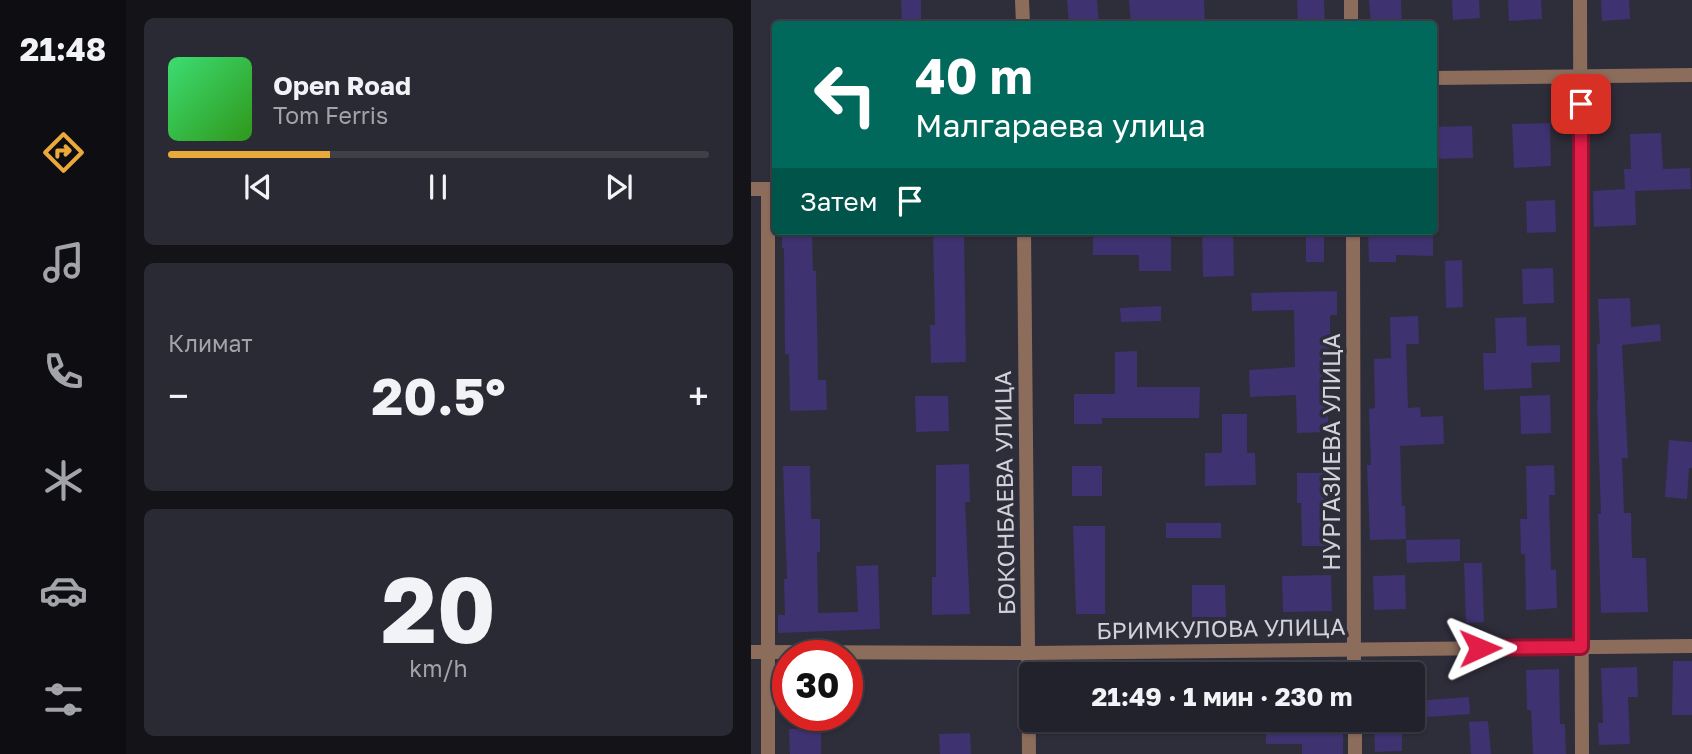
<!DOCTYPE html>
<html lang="ru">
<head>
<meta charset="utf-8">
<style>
	body { margin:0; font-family:"Golos Text",sans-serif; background:#2a2a34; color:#f1f3f6; height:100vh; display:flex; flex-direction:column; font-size:26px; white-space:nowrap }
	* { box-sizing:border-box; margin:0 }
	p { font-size:23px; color:#a2a4a9 }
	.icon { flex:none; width:38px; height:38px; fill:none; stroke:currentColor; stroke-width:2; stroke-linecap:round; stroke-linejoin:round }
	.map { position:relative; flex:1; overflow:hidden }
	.details { display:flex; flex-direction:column; gap:18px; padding:18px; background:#131318; width:625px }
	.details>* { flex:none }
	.top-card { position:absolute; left:21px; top:21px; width:665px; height:214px; border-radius:7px; box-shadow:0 2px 5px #0004,0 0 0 2px #3f3f48; background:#00695c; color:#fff; overflow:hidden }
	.speed { position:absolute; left:21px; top:640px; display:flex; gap:14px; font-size:35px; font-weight:700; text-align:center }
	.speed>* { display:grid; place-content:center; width:91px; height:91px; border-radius:50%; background:#22222c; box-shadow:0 2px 5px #0004,0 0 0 2px #3f3f48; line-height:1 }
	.speed .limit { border:10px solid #d22; background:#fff; color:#111 }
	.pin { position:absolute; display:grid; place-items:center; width:60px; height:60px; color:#fff; margin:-30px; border-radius:14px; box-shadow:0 4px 10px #0006 }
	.me { position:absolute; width:77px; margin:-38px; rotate:89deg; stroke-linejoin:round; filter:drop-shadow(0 0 5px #0008) }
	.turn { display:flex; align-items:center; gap:24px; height:147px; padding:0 28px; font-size:32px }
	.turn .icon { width:91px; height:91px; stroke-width:2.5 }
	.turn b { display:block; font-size:49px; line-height:60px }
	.then { display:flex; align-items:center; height:66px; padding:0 28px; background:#0003; gap:14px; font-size:26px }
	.big { font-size:52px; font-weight:700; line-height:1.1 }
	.details .card { flex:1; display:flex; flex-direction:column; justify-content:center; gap:10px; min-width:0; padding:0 24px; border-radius:10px; background:#2a2a34 }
	.details .dial { align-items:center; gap:0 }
	.dial b { font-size:91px; line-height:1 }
	.song { display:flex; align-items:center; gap:21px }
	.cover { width:84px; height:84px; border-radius:10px; background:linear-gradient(135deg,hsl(140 70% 55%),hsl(110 70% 35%)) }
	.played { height:7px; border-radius:4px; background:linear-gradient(90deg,#eca93b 30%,#3f3f48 30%) }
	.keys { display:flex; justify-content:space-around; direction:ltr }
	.heat { display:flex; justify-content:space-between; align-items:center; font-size:38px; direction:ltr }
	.trip { position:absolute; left:268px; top:662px; width:406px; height:70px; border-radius:7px; background:#22222c; box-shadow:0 2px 5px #0004,0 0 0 2px #3f3f48; font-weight:700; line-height:70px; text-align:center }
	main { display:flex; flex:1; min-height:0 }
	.menu { display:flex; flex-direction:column; width:126px; justify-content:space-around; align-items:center; background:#0e0e12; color:#a2a4a9 }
	.menu .icon { width:49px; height:49px }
	.menu .active { color:#eca93b }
	.menu b { font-size:32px; color:#f1f3f6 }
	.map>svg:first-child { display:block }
	.building { fill:#3e3271 }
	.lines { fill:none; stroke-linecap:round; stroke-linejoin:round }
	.minor { stroke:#8c6d5c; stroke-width:14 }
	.tertiary { stroke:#8c6d5c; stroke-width:14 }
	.route-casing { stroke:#92132f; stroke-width:18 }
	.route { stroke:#e11d48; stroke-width:12 }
	.labels { text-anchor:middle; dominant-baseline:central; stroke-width:7; stroke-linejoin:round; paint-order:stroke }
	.street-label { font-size:23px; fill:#d1d1d9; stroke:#2e2d3a }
</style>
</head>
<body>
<main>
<nav class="menu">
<b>21:48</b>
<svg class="icon active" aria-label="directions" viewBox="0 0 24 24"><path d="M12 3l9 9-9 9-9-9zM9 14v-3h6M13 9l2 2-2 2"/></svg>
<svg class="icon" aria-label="music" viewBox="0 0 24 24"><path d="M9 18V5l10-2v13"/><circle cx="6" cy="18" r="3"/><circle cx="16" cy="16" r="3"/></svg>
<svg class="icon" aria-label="phone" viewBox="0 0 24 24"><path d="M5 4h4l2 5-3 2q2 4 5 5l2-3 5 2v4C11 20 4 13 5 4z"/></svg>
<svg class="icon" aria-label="climate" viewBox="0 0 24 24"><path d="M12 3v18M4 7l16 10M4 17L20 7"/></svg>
<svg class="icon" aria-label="car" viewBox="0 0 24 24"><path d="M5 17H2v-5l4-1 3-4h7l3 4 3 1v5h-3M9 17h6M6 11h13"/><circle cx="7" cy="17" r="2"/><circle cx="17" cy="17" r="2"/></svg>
<svg class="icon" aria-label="filters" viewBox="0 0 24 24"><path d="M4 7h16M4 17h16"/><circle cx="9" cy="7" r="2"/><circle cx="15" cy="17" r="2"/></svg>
</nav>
<section class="details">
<div class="card">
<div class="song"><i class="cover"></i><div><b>Open Road</b><p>Tom Ferris</p></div></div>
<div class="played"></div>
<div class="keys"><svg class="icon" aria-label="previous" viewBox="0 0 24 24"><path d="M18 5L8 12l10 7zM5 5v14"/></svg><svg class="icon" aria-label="pause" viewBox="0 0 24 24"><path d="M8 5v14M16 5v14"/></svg><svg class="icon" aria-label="next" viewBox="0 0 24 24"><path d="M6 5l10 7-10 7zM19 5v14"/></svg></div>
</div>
<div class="card"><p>Климат</p>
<div class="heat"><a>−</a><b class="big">20.5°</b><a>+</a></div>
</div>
<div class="card dial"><b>20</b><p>km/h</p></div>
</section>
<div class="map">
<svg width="942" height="754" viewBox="0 0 942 754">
	<rect width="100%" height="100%" fill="#2e2d3a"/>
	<g class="building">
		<path d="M150,0H170V24H151Z"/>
		<path d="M316,0H346L348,24H318Z"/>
		<path d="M378,0H453L454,24H380Z"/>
		<path d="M546,0H573L574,24H547Z"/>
		<path d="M618,0H650L651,23L620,24Z"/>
		<path d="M701,0H728L729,18L702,20Z"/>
		<path d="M757,0H790L791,19L758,21Z"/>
		<path d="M850,0H878L879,19L851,21Z"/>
		<path d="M799,123L800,166L763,168L761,124Z"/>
		<path d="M721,126L722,158L682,159V127Z"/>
		<path d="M910,133L912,169L939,168L940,189L884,191L885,225L843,227L842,191L874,189L873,169H880L879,134Z"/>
		<path d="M804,200L805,232L776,233L775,201Z"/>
		<path d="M31,231H61L62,271H65L67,380H75L76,410L39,411L38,354H34L33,248H31Z"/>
		<path d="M182,231H213L215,362L180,363L179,325H184Z"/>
		<path d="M388,231H420V271H388V255H342V233H388Z"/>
		<path d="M451,231H482L483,276L452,277Z"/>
		<rect x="555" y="231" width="18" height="31"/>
		<path d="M617,231L682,234V256L645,255V262H618Z"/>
		<path d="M711,260L712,307L695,308L694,261Z"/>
		<path d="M802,268L803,303L772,304L771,269Z"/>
		<path d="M586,291V315H579V351H571L572,394H577V432L546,433L545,395L499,397L498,370L544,367L543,310L501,311L500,293Z"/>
		<path d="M879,298L880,327L909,324L910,341L871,345L877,458H871L873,513H880L881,558H895L897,612L850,613L847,514H850L846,401H847L846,344H849L847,299Z"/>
		<path d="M410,306V321L370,322L369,308Z"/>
		<path d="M667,316L668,344H655L657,408L669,407L670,417L692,416L693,444L649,446L651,506H654L655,539L619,540L616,465H620L618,409L624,408L623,359L640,358L639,317Z"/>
		<path d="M775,317L776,346L809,345V362L780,363L781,388L733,390L732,353H745L744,318Z"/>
		<path d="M386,351V387H449L448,418H351V424H323V394H364V352Z"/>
		<path d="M799,395L800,433L770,434L769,396Z"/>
		<path d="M164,396H197L198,431L165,432Z"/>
		<path d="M471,414H496V453H504L505,485L454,486V453H471Z"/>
		<path d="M918,440L942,442V468H938L936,499L914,497Z"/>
		<path d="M218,464L219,502H214L219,614L181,615V577H185V465Z"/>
		<path d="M803,465L804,495H798L800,570L805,569L806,608L775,610L774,554H770L769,519H776L775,466Z"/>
		<path d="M32,466H59L60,519H69V552H66L67,613L107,612L105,566L127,565L129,629L27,633V615H34L33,579H36Z"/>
		<rect x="321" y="466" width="30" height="30"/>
		<path d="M546,473H577V546H551L550,503H546Z"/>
		<rect x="415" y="523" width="55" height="15"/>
		<path d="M322,526H354V614H325Z"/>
		<path d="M709,539V561L656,563L655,540Z"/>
		<path d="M713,563H731L733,622L715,623Z"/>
		<path d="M580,575L581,611L532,612L531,576Z"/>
		<path d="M654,575L655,609L623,610L622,576Z"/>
		<path d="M441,585H474L475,617H441Z"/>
		<path d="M922,661H942V715H921Z"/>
		<path d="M886,667L887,697H877L879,744L848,745L847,723H852L850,668Z"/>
		<path d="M808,669L809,724H814L815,754H782L780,710H776L775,670Z"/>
		<path d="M718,697L719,714L662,718V701Z"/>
		<path d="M737,721L740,754H720L718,722Z"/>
		<path d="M623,724H651V751L624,752Z"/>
		<path d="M551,726H592V754H551V744H515V728H551Z"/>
		<path d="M70,728V754H39L38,729Z"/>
		<path d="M219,733L220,754H189L188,734Z"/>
	</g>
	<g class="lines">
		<g class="minor">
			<path d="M600,0V24"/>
			<path d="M829,0L831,754"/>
			<path d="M682,78L942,75"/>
			<path d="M0,189H24"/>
			<path d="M602,231L603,674"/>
			<path d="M0,652L277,653L942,646"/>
			<path d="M604,719V754"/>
			<path d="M17,754V189"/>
		</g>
		<g class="tertiary">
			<path d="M271,0L272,24"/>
			<path d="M273,231L278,754"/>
		</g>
	</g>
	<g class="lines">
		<defs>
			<path id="route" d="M729,648L830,647V104"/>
		</defs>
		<use href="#route" class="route-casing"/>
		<use href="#route" class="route"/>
	</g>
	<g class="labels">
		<g class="street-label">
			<text transform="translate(580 452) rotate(-90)">НУРГАЗИЕВА УЛИЦА</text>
			<text transform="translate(253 493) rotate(-91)">БОКОНБАЕВА УЛИЦА</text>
			<text transform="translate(470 628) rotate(-1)">БРИМКУЛОВА УЛИЦА</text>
		</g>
	</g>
</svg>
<div class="speed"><div class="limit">30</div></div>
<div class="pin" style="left:830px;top:104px;background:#d93025"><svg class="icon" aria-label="arrive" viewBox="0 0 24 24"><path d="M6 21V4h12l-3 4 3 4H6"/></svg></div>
<svg class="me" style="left:729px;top:648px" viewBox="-20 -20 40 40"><path d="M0-17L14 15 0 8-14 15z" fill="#e11d48" stroke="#fff" stroke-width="4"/></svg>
<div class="trip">21:49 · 1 мин · 230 m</div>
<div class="top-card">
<div class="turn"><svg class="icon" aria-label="left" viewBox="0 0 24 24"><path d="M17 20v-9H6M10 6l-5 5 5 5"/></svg><div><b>40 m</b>Малгараева улица</div></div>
<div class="then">Затем<svg class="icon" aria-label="arrive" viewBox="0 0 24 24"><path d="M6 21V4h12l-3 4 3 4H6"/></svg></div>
</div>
</div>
</main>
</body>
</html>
